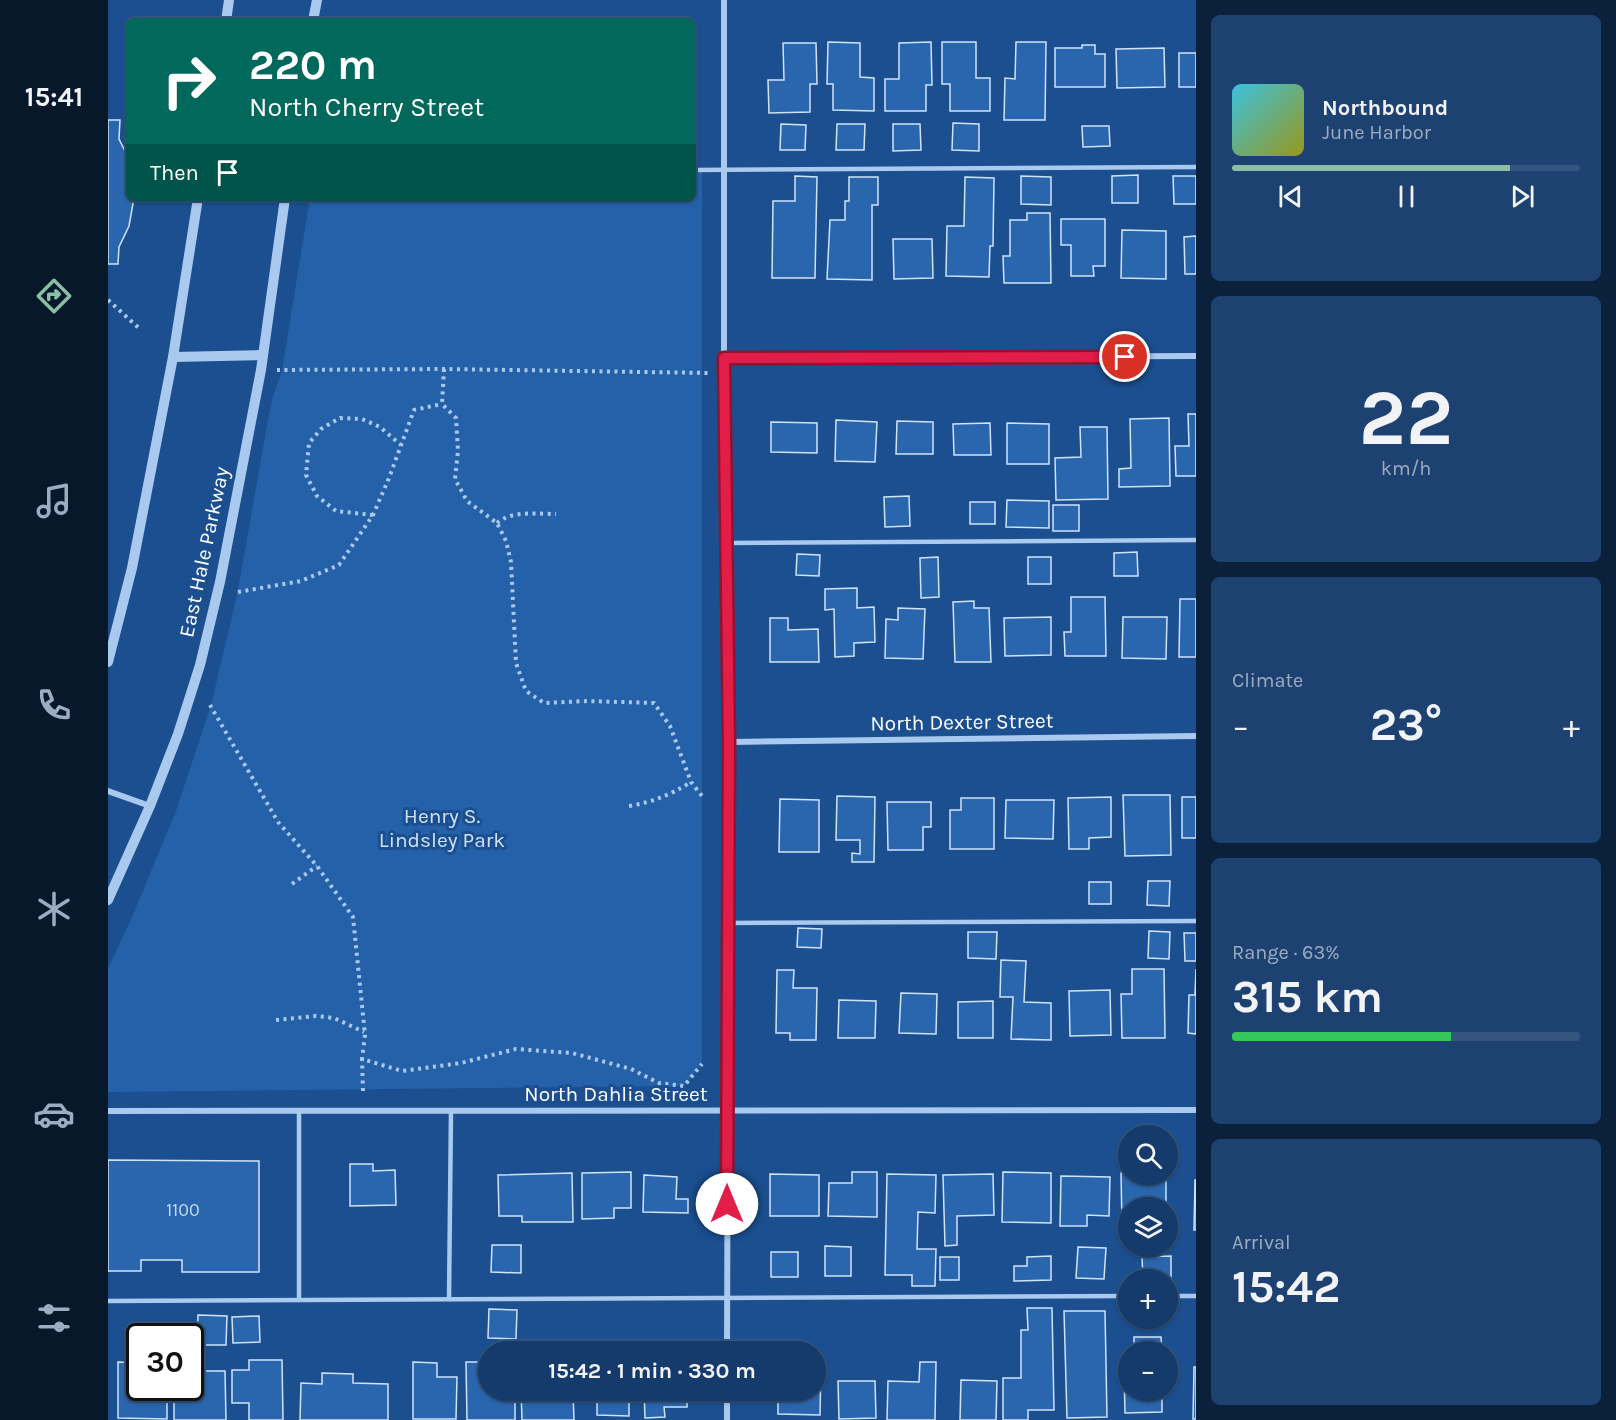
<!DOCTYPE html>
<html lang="en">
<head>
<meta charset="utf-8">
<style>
	body { margin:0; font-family:Karla,sans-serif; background:#1d4271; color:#f1f3f6; height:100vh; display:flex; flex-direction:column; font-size:22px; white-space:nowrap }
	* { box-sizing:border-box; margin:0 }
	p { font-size:20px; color:#9dadc1 }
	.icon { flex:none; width:33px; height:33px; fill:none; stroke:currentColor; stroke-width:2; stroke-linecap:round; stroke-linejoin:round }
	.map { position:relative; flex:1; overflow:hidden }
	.drawer { display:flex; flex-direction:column; gap:15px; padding:15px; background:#0b203b; width:420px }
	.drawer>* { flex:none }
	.guide { position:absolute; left:18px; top:18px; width:570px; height:183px; border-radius:9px; box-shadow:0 2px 4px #0004,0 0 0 2px #33557e; background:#00695c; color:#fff; overflow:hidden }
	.fabs { position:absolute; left:1010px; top:1125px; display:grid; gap:12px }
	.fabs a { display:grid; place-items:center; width:60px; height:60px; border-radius:50%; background:#143b6b; box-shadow:0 2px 4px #0004,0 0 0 2px #33557e; font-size:30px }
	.speed { position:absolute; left:18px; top:1323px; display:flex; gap:12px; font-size:30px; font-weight:700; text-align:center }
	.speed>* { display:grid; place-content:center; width:78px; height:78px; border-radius:50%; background:#143b6b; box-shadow:0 2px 4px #0004,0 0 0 2px #33557e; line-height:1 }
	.speed .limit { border:3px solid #111; border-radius:9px; background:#fff; color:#111 }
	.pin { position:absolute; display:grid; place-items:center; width:51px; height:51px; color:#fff; margin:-26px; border:3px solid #fff; border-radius:50%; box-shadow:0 2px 6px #0007 }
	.me { position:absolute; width:66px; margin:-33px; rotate:0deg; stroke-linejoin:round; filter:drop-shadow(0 0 4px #0008) }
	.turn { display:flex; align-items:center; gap:21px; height:126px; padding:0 24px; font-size:27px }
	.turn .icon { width:78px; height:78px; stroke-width:2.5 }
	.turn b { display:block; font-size:42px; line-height:51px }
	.then { display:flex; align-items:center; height:57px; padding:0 24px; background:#0003; gap:12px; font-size:22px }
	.big { font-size:45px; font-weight:700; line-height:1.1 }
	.drawer .widget { flex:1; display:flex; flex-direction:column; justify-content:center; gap:9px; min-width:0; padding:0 21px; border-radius:9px; background:#1d4271 }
	.drawer .dial { align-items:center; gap:0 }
	.dial b { font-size:78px; line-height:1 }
	.song { display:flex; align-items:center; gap:18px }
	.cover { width:72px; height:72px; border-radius:9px; background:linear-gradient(135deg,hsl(190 70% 55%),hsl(60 70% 35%)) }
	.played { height:6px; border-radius:3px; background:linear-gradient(90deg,#8abfa5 80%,#33557e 80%) }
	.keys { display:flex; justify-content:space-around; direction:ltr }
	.heat { display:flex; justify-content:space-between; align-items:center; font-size:33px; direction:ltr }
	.charge { height:9px; border-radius:4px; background:linear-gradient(90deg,#34c759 63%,#33557e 0) }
	.trip { position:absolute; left:370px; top:1341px; width:348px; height:60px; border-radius:30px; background:#143b6b; box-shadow:0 2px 4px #0004,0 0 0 2px #33557e; font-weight:700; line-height:60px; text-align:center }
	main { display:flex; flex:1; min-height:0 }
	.tabs { display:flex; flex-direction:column; width:108px; justify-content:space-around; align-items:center; background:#08182b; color:#9dadc1 }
	.tabs .icon { width:42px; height:42px }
	.tabs .on { color:#8abfa5 }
	.tabs b { font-size:27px; color:#f1f3f6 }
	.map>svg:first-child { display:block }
	.green { fill:#2461a8 }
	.building { fill:#2a66ad; stroke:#cfe3fa; stroke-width:1.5 }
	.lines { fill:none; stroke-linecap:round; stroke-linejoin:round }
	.path { stroke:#a9c9ee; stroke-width:4; stroke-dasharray:3 4.5; stroke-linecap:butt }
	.service { stroke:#a9c9ee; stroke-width:4.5 }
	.minor { stroke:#a9c9ee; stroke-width:6 }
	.tertiary { stroke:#a9c9ee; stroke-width:10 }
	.route-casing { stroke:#92132f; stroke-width:15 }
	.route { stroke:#e11d48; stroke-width:10 }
	.labels { text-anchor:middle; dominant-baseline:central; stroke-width:6; stroke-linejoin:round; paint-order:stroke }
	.number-label { font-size:18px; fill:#cad9ea }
	.street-label { font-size:21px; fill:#fff; stroke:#1b4f8f }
	.park-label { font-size:21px; fill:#cfe3fa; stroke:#1b4f8f }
</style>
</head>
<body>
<main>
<nav class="tabs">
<b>15:41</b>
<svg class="icon on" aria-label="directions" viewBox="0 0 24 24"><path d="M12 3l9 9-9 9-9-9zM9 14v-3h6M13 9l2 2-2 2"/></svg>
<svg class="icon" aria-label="music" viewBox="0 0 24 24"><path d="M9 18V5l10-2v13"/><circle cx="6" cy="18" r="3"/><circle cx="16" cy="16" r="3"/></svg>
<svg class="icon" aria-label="phone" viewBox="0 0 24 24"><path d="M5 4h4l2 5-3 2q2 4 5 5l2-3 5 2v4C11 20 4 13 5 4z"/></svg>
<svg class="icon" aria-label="climate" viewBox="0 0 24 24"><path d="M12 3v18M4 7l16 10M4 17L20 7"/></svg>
<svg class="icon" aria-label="car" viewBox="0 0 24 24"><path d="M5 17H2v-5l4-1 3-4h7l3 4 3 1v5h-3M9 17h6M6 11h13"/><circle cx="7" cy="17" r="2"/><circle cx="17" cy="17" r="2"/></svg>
<svg class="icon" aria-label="filters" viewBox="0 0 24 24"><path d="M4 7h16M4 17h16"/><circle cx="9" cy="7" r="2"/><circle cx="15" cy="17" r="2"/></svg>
</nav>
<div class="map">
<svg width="1088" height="1420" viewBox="0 0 1088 1420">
	<rect width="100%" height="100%" fill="#1b4f8f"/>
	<path class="green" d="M585,170H594V1064L576,1086L0,1092V969L24,917L68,811L103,705L129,595L163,403L174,370L202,198H585Z"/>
	<g class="building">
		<path d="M720,42L752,43V77L766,78V111L725,110V84H719Z"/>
		<path d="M823,42L824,85H818V111H777V79H791V43Z"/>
		<path d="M834,42H868V78H882V111H842V84H834Z"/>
		<path d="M908,42H938L937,120H896L897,78L907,79Z"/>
		<path d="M675,43H708L709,84H702V112L661,113L660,80H676Z"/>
		<path d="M974,45H987V54H997V87H947V48H974Z"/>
		<path d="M1056,48L1057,87L1009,88L1008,49Z"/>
		<rect x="1071" y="53" width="17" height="34"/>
		<path d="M0,120H12L11,139L21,159V198H26L21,226L11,247L10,264H0Z"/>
		<path d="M845,123L871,124V151L844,150Z"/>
		<path d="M673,124L698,125L697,150H672Z"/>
		<path d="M729,124H757L756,150H728Z"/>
		<path d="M785,124H812L813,150L785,151Z"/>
		<path d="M974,126H1001L1002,146L975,147Z"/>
		<path d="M1030,175V203H1004V176Z"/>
		<path d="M687,176L709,177L707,278H664L665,201H687Z"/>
		<path d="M913,176L943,177V205L913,204Z"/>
		<path d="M1065,176H1088V204H1066Z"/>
		<path d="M741,177H770V205H764V280L719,279L722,220H737V201H741Z"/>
		<path d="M857,177L886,178L885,246H882L881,277L838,276L839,226H856Z"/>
		<path d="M919,213H942L943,283H896L895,256H902V220H919Z"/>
		<path d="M953,219H997V266H985L986,276H963V245H953Z"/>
		<path d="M1014,230L1058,231V279L1013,278Z"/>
		<path d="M1088,236V274H1077L1076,237Z"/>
		<path d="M785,239H824L825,278L786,279Z"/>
		<path d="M1080,414H1088V476H1068L1067,446H1081Z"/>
		<path d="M1061,418L1062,486L1011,487V469L1023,468L1022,419Z"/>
		<path d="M728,420L769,422L767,462L727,461Z"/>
		<path d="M789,421L825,422V454H788Z"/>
		<path d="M663,422L709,423V453L663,452Z"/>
		<path d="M882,423L883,455H846L845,424Z"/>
		<path d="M899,423L941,424V464H899Z"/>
		<path d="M972,427H999L1000,499L948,500L947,458L973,457Z"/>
		<path d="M801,496L802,526L777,527L776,497Z"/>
		<path d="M899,500L941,501V528L898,527Z"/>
		<rect x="862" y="502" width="25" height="22"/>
		<rect x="945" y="505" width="26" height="26"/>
		<path d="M1029,552L1030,576H1006V553Z"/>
		<path d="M689,554L712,555L711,576L688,575Z"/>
		<path d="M830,557L831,597L813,598L812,558Z"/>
		<rect x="920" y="557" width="23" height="27"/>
		<path d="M749,588V608L766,607L767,642L746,643V656L727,657L726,609L717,610V589Z"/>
		<path d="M963,597H997L998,656H957L956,632H963Z"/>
		<path d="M1072,599H1088V657H1071Z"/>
		<path d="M866,601V608H881L883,662H847L845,602Z"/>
		<path d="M790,608L817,609L815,659L777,658L778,619L790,620Z"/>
		<path d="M943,617V655L897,656L896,618Z"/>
		<path d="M1015,617H1059L1058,659L1014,658Z"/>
		<path d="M662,618H680V630L710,629L711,662H662Z"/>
		<path d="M1015,795H1062L1063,855L1017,856Z"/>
		<path d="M729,796L767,797L766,862H744V853L752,854V840H728Z"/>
		<path d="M1003,797V837L981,838V849H961L960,798Z"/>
		<rect x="1074" y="797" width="14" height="41"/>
		<path d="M853,798H886V849H842V810H853Z"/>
		<path d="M672,799L711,800V852H671Z"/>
		<path d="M898,800H946L945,839L897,838Z"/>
		<path d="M779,802H823V827H815V850H780Z"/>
		<path d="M1040,881H1062L1061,906L1039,905Z"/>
		<rect x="981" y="882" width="22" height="22"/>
		<path d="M690,928L714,929L713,948L689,947Z"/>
		<path d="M1041,931L1062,932L1061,959L1040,958Z"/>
		<path d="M860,932H889L888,959L860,958Z"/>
		<path d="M1076,933H1088V961H1077Z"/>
		<path d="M893,960L918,961L916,1002L943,1003V1040L903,1039L905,997H892Z"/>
		<path d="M1024,969H1056L1057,1038H1014L1013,994H1024Z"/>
		<path d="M1088,969V1034L1080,1033L1081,995H1087Z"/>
		<path d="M669,970H686L685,988H709L708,1040H682V1033H668Z"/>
		<path d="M1002,990L1003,1035L962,1036L961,991Z"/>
		<path d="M793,993L829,994L828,1034L791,1033Z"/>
		<path d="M731,1000L768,1001L767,1038H730Z"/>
		<path d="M885,1001V1038H850V1002Z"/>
		<path d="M0,1160L151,1161V1272H74V1260H33V1271H0Z"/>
		<path d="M242,1164H265V1171L287,1170L288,1205L242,1206Z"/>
		<path d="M523,1172V1208H506V1218L474,1219V1173Z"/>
		<path d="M744,1172H769V1217L720,1216L721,1183H744Z"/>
		<path d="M895,1172L943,1173V1223L894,1222Z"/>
		<path d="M464,1173L465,1222H414V1216H391L390,1175Z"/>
		<path d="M1013,1173L1058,1174V1208H1020V1225H1014Z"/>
		<path d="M662,1174L711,1175V1216H662Z"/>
		<path d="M779,1174L828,1175L827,1213L810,1212L809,1249H828L827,1286H804V1275H777Z"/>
		<path d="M885,1174L886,1215L849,1216V1245L837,1246L835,1175Z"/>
		<path d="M536,1175L569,1177L568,1199H580V1213L535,1212Z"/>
		<path d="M953,1176L1002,1177L1001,1216L979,1215V1226H952Z"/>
		<path d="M1087,1180H1088V1230H1086Z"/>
		<path d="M384,1245H413V1273L383,1272Z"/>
		<path d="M717,1246L743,1247V1276H717Z"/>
		<path d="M970,1247L998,1248L996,1279L968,1278Z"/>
		<rect x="663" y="1252" width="27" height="25"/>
		<path d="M943,1256V1280L906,1281V1266H919V1257Z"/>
		<path d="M1063,1256V1286H1059V1280H1035L1034,1257Z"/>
		<rect x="832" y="1257" width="19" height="23"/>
		<path d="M919,1308H944L946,1410H920V1420H895V1378H913V1330H920Z"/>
		<path d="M381,1309L409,1310L408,1339L380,1338Z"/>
		<path d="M956,1311H997L999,1417L959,1418Z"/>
		<path d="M90,1315L119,1316L118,1345H89Z"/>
		<path d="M151,1316L152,1342L125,1343L124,1317Z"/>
		<path d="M1026,1337H1053L1054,1352H1026Z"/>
		<path d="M141,1360H174L175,1420H141V1403H124V1370H141Z"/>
		<path d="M10,1362L32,1363V1388H59V1419L10,1418Z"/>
		<path d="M305,1362L329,1363V1377H349L348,1419H305Z"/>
		<path d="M358,1362H381V1390H407V1420H359Z"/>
		<path d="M708,1362H713L712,1415L670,1414V1390H708Z"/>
		<path d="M812,1362H828L827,1420H779L780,1381L811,1382Z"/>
		<path d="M1086,1367H1088V1419H1085Z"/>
		<path d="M82,1371H117L118,1420H66V1388H82Z"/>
		<path d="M1016,1371H1020V1390H1054V1412L1017,1413Z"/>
		<path d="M214,1373L245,1374V1383L280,1384V1420H192L193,1383L214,1384Z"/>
		<path d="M853,1380L889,1381L888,1420H852Z"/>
		<path d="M730,1381H767L768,1418L731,1419Z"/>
		<path d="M413,1390H465L466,1420H414Z"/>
		<path d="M489,1390H521V1416L489,1415Z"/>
		<path d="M536,1390H579V1407H556L557,1417L537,1418Z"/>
	</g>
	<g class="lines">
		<g class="path">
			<path d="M0,300L33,330"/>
			<path d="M336,369L334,404L348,418L350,451L347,479L359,501L389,523L398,541L403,562L408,663L418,691L436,703L479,701L546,703L562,726L583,782L594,796"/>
			<path d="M169,370L336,369L602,373"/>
			<path d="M265,515L228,511L209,496L198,475L201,443L213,429L232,418L254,419L272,427L293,445"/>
			<path d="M389,523C404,510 430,514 448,514"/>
			<path d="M130,592L193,581L231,565L265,515L281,478L306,410L334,404"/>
			<path d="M102,705L170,822L209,866L245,917L257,1035L254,1059"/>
			<path d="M521,806C545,802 562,795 583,782"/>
			<path d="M184,884L209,866"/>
			<path d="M168,1020L208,1016L226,1018L256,1032"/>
			<path d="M255,1091L254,1059L294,1071L353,1063L408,1049L464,1053L523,1069L551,1083L576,1086L594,1064"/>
		</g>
		<g class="service">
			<path d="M585,170L1088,167"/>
			<path d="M619,543L1088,540"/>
			<path d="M620,923L1088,921"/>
			<path d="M191,1111V1300"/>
			<path d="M1059,1296H1088"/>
			<path d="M341,1299L343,1111"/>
			<path d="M0,1301L1020,1296"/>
		</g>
		<g class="minor">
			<path d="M616,0V358L621,742L619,1352"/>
			<path d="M616,358L1088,356"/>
			<path d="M621,742L1088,736"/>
			<path d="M0,791L42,806"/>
			<path d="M0,1111L1088,1110"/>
			<path d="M619,1390V1420"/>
		</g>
		<g class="tertiary">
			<path d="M118,21L121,0"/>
			<path d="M205,21L209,0"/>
			<path d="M65,357L155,355"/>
			<path d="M0,662L24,568L65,357L90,198"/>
			<path d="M0,900L42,806L70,734L92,665L112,582L153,370L177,198"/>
		</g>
	</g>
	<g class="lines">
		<defs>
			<path id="route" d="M619,1204L621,742L616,358L1017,357"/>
		</defs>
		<use href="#route" class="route-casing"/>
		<use href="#route" class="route"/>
	</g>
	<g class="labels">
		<g class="number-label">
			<text x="75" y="1210">1100</text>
		</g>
		<g class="street-label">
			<text transform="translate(96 552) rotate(-78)">East Hale Parkway</text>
			<text transform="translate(854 722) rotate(-1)">North Dexter Street</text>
			<text x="508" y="1094">North Dahlia Street</text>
		</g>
		<g class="park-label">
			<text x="334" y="816">Henry S.<tspan x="334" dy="24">Lindsley Park</tspan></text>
		</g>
	</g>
</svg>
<div class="fabs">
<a><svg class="icon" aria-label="search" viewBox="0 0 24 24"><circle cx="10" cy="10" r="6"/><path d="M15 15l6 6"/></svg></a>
<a><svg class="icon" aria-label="layers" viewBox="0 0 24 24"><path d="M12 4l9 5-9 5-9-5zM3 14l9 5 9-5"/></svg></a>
<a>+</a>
<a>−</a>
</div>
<div class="speed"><div class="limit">30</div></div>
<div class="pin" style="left:1017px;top:357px;background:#d93025"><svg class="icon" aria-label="arrive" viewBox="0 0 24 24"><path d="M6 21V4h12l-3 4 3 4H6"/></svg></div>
<svg class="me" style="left:619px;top:1204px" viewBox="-20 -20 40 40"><circle r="19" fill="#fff"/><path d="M0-13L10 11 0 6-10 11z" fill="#e11d48"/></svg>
<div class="trip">15:42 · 1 min · 330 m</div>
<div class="guide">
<div class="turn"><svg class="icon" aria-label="right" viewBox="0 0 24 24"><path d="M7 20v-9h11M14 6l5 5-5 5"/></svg><div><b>220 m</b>North Cherry Street</div></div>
<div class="then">Then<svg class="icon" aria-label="arrive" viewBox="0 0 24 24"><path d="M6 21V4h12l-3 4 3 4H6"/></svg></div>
</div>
</div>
<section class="drawer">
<div class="widget">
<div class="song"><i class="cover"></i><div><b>Northbound</b><p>June Harbor</p></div></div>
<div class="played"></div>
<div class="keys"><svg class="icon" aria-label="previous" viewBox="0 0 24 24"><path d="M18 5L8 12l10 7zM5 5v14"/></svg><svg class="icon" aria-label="pause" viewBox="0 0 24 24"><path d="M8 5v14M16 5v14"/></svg><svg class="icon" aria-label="next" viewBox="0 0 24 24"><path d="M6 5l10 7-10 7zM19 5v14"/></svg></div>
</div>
<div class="widget dial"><b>22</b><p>km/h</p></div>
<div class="widget"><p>Climate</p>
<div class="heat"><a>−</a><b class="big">23°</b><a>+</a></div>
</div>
<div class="widget"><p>Range · 63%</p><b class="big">315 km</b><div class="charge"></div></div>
<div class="widget"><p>Arrival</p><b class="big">15:42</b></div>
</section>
</main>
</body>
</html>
